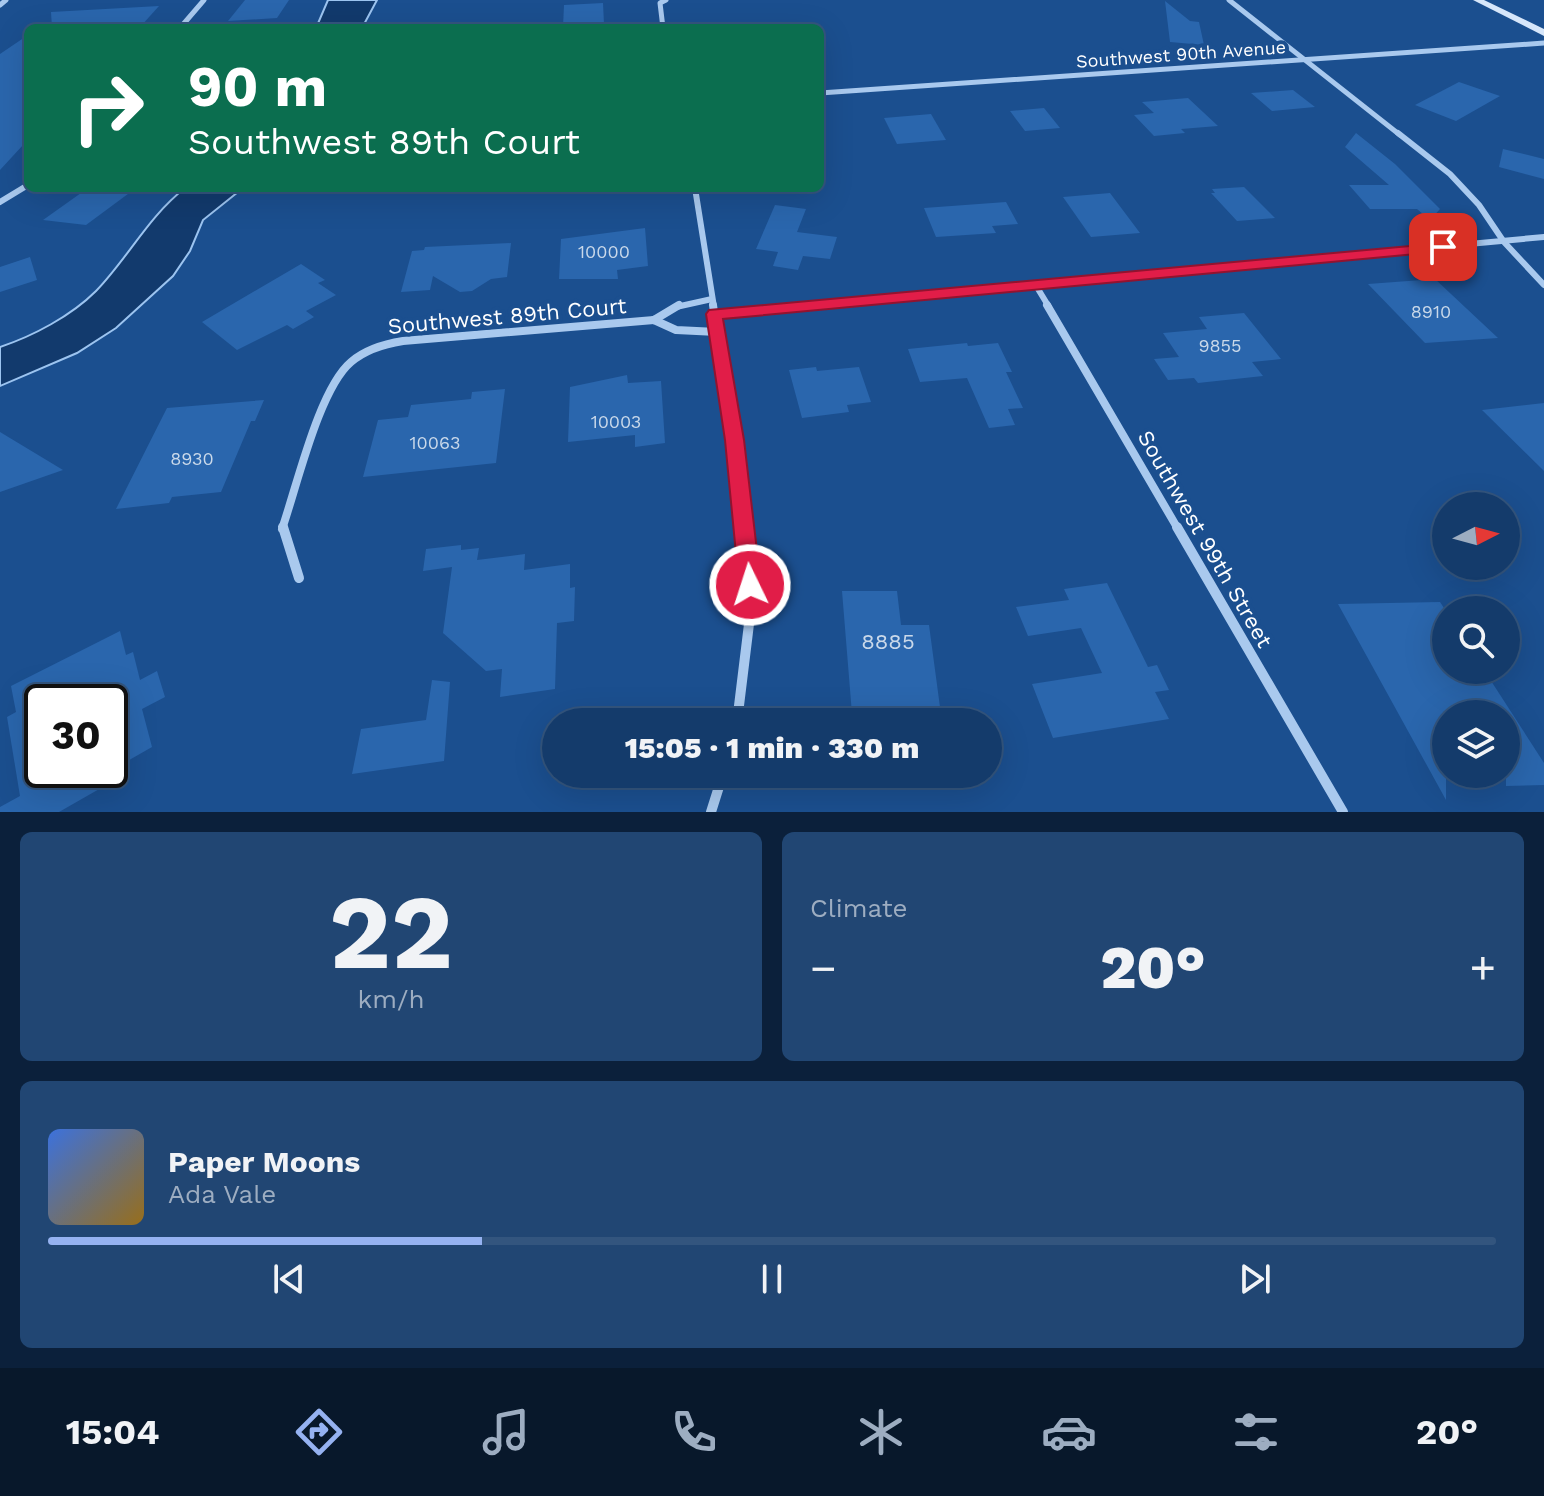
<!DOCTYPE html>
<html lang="en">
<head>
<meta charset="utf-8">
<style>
	body { margin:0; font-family:"Work Sans",sans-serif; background:#214673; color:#f1f3f6; height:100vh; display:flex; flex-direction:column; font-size:30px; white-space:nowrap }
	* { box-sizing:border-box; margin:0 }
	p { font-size:26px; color:#9dadc1 }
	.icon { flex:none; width:44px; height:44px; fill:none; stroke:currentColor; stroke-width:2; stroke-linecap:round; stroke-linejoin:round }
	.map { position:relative; height:812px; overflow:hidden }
	.sheet { display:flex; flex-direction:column; gap:20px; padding:20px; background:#0b203b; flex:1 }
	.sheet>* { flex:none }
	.hud { position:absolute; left:24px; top:24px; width:800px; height:168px; border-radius:12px; box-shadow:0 8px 32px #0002,0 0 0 2px #33557e; background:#0b6e4f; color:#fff; overflow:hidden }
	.needle { width:52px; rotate:84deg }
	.fabs { position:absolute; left:1432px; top:492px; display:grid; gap:16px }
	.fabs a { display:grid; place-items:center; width:88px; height:88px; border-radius:50%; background:#143b6b; box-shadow:0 8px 32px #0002,0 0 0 2px #33557e; font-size:40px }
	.speed { position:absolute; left:24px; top:684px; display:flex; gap:16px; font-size:40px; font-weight:700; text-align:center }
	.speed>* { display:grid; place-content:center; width:104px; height:104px; border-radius:50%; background:#143b6b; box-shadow:0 8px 32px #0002,0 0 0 2px #33557e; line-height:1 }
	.speed .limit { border:4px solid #111; border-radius:12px; background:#fff; color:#111 }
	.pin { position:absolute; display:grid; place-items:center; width:68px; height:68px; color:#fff; margin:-34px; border-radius:16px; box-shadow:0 4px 12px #0006 }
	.me { position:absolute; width:88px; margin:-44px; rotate:356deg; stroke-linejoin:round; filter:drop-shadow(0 0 6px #0008) }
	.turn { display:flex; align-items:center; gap:28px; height:168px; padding:0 32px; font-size:36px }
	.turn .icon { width:104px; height:104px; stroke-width:2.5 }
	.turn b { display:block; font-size:56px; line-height:68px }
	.big { font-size:60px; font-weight:800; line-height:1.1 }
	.sheet .card { flex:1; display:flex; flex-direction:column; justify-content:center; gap:12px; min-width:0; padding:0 28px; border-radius:12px; background:#214673 }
	.sheet .dial { align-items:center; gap:0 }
	.dial b { font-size:104px; line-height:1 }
	.song { display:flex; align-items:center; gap:24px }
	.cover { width:96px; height:96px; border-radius:12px; background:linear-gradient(135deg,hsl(220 70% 55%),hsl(40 70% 35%)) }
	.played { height:8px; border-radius:4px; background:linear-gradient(90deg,#95b2f1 30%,#33557e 30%) }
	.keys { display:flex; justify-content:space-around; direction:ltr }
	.heat { display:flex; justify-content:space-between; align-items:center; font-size:44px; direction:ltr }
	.sheet .tiles { flex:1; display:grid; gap:20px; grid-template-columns:1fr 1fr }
	.card:last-child { grid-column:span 2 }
	.trip { position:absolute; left:542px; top:708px; width:460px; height:80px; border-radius:40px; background:#143b6b; box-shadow:0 8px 32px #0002,0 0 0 2px #33557e; font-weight:800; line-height:80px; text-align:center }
	.tab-bar { display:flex; height:128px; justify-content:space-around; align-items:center; background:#08182b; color:#9dadc1 }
	.tab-bar .icon { width:56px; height:56px }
	.tab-bar .current { color:#95b2f1 }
	.tab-bar b { font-size:36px; color:#f1f3f6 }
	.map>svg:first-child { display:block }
	.water { fill:#123a6d; stroke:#9cc4f0; stroke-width:2 }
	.building { fill:#2a66ad }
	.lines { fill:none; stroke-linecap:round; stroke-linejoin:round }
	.street-far3 { stroke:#a9c9ee; stroke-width:5 }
	.street-far2 { stroke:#a9c9ee; stroke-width:6 }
	.street-far1 { stroke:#a9c9ee; stroke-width:8 }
	.street { stroke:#a9c9ee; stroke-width:10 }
	.secondary { fill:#d6e6fa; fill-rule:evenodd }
	.route { fill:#e11d48; stroke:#92132f; stroke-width:2 }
	.labels { text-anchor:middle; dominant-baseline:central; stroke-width:8; stroke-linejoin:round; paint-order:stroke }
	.far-street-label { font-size:18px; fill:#fff; stroke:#1b4f8f }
	.number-label { font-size:18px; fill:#cad9ea }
	.street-label { font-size:22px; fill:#fff; stroke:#1b4f8f }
	.near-number-label { font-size:22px; fill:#cad9ea }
</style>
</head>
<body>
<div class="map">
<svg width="1544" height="812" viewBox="0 0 1544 812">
	<rect width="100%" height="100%" fill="#1b4f8f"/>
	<g class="water">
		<path d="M328,0H377L362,28H316Z"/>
		<path d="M185,188H243L203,220L190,251L173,276L116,328L77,353L0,386V347C33,336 71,316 96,291C128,258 148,217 185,188Z"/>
	</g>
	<g class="building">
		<path d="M245,0H289L277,18L228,21Z"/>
		<path d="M1165,1L1190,21L1199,22L1204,45L1170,42Z"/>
		<path d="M603,3L604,24L563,27L564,5Z"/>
		<path d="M159,6L141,26L52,28L51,12Z"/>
		<path d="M28,35V145H23L0,170V54Z"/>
		<path d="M1459,82L1500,96L1456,121L1415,105Z"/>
		<path d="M1293,90L1315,107L1272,111L1251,93Z"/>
		<path d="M1188,98L1218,126L1181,129L1185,133L1154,136L1134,115L1154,113L1142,102Z"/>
		<path d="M1044,108L1060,128L1025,131L1010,111Z"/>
		<path d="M931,114L946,140L897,144L884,118Z"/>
		<path d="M1356,133L1395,164L1440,209L1430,220L1417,209H1370L1349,185H1389L1345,147Z"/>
		<path d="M1503,149L1544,159V179L1499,167Z"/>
		<path d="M1244,187L1275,218L1237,221L1211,193H1215L1212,189Z"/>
		<path d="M88,188H136L86,225L43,220Z"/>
		<path d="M1110,193L1140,233L1091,237L1063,197Z"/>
		<path d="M1006,202L1018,224L992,226L996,233L936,237L924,208Z"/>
		<path d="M775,205L806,209L797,232L837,237L830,259L803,256L798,270L773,266L778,252L756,249Z"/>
		<path d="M645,228L648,266L617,270L618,279H559L561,239Z"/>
		<path d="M511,243L507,277L491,279L472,291L460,292L433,276L430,290L401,292L412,251L424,250L425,247Z"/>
		<path d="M30,257L37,280L0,292V267Z"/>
		<path d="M301,264L325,280L318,283L336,295L306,311L314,317L293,329L287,325L237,350L202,322Z"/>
		<path d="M1435,279L1498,338L1425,343L1368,284Z"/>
		<path d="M1244,313L1281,359L1252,362L1263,376L1198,383L1194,378L1168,380L1154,359L1179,357L1163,333L1207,329L1199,317Z"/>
		<path d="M967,343L968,346L998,343L1012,372H1006L1023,408L1008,409L1015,425L989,428L967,378L920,382L908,349Z"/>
		<path d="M816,367L817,371L859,367L871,402L847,405L849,412L802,418L789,370Z"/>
		<path d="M627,375L628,383L661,381L665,443L635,447V435L568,442L570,387Z"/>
		<path d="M505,389L496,463L363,477L378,420L408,417L411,405L471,399L472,392Z"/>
		<path d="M264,400L255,421H251L221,492L172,497L169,503L116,509L167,408Z"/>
		<path d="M1544,403V471L1482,410Z"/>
		<path d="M0,432L63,470L0,492Z"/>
		<path d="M461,545V550L479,548L477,560L525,554L524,570L570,564V588L575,587L574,621L557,623L555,689L500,697L502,669L486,671L443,633L452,567L423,571L426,549Z"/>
		<path d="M1107,583L1148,667L1157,665L1169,690L1155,692L1169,719L1053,738L1032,684L1102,673L1081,628L1028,636L1016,607L1069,600L1064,589Z"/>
		<path d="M842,591H897L901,625H929L942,722H859V714H852Z"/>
		<path d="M1440,602L1446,611V670H1484L1544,763V785L1506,786V714H1446V800L1338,604Z"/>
		<path d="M120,631L126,655L133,652L140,680L157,671L165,697L142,709L152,747L110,771V702H42V770H97L101,788L59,812H0V807L20,796L7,717L16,712L11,686Z"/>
		<path d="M432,680L450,682L444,761L352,774L361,729L426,720Z"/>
	</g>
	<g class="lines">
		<g class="street-far3">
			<path d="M1229,0L1400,135"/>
			<path d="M0,5L6,0"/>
			<path d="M180,28L204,0"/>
			<path d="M663,28L660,3L666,0"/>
			<path d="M820,93L1544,43"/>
		</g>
		<g class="street-far2">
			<path d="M1398,133L1450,174L1479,205L1504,242L1544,285"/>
			<path d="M695,188L714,307"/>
			<path d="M0,202L28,185"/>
			<path d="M1035,284L1049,307"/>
			<path d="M676,307L712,299"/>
			<path d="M788,307L1544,237"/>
		</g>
		<g class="street-far1">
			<path d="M713,305L745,529"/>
			<path d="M1047,305L1178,529"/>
			<path d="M715,314L809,305"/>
			<path d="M654,320L676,330L717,332"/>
			<path d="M654,320L679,305"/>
			<path d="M282,529C297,486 319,389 351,362C366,349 384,344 403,341L654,320"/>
		</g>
		<g class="street">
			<path d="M283,527L299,578"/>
			<path d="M1177,527L1343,812"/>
			<path d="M737,722L749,624L745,527"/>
			<path d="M711,812L723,774"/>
		</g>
		<path class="secondary" d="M1473,0H1484L1544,29V36Z"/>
	</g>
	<path class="route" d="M1443,243L1448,244V251L723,319L744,440L761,585L758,592L750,595L742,592L739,585L725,440L706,314L709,310Z"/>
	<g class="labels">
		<g class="far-street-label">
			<text transform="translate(1181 54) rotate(-4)">Southwest 90th Avenue</text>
		</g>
		<g class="number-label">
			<text x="604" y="251">10000</text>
			<text x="1431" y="311">8910</text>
			<text x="1220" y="345">9855</text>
			<text x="616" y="421">10003</text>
			<text x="435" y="442">10063</text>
			<text x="192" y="458">8930</text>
		</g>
		<g class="street-label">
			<text transform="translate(507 316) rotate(-5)">Southwest 89th Court</text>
			<text transform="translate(1205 539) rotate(60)">Southwest 99th Street</text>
		</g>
		<g class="near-number-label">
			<text x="888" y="641">8885</text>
		</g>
	</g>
</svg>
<div class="fabs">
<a><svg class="needle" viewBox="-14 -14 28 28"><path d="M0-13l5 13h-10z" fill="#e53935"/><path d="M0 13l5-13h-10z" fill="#9dadc1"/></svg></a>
<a><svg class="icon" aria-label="search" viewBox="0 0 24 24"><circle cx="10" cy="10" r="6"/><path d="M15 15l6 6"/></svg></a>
<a><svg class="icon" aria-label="layers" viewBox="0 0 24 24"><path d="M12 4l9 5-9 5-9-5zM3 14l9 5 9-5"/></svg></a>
</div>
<div class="speed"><div class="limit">30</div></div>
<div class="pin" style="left:1443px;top:247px;background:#d93025"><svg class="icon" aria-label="arrive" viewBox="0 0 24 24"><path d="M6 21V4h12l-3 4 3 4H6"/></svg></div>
<svg class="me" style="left:750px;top:585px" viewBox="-20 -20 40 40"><circle r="17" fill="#e11d48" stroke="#fff" stroke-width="3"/><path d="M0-11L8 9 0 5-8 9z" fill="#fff"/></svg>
<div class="trip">15:05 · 1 min · 330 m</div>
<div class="hud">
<div class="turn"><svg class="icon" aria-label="right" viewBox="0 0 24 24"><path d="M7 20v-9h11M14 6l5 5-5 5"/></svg><div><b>90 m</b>Southwest 89th Court</div></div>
</div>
</div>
<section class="sheet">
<div class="tiles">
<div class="card dial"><b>22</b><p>km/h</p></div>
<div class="card"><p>Climate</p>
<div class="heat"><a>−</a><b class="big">20°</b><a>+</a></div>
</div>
<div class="card">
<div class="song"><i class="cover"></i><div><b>Paper Moons</b><p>Ada Vale</p></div></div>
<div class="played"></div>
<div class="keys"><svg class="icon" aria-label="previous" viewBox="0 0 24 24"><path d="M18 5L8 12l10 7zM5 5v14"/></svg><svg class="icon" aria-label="pause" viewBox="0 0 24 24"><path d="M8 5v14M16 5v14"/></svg><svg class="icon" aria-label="next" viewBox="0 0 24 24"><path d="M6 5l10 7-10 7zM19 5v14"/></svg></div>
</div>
</div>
</section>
<nav class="tab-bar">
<b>15:04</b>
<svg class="icon current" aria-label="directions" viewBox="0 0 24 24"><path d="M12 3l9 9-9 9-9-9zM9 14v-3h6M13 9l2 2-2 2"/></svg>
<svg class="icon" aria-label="music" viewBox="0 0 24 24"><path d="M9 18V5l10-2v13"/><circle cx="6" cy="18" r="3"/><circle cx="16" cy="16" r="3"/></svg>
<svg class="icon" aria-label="phone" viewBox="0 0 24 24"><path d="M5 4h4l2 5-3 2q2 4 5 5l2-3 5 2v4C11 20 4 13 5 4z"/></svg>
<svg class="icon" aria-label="climate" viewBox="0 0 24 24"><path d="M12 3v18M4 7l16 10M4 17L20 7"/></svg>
<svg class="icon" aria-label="car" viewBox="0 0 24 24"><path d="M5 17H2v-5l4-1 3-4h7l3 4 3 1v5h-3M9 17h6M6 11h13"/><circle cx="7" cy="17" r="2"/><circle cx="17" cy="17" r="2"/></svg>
<svg class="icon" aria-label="filters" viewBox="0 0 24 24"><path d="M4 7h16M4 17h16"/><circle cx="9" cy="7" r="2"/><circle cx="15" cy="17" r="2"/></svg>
<b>20°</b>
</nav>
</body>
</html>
